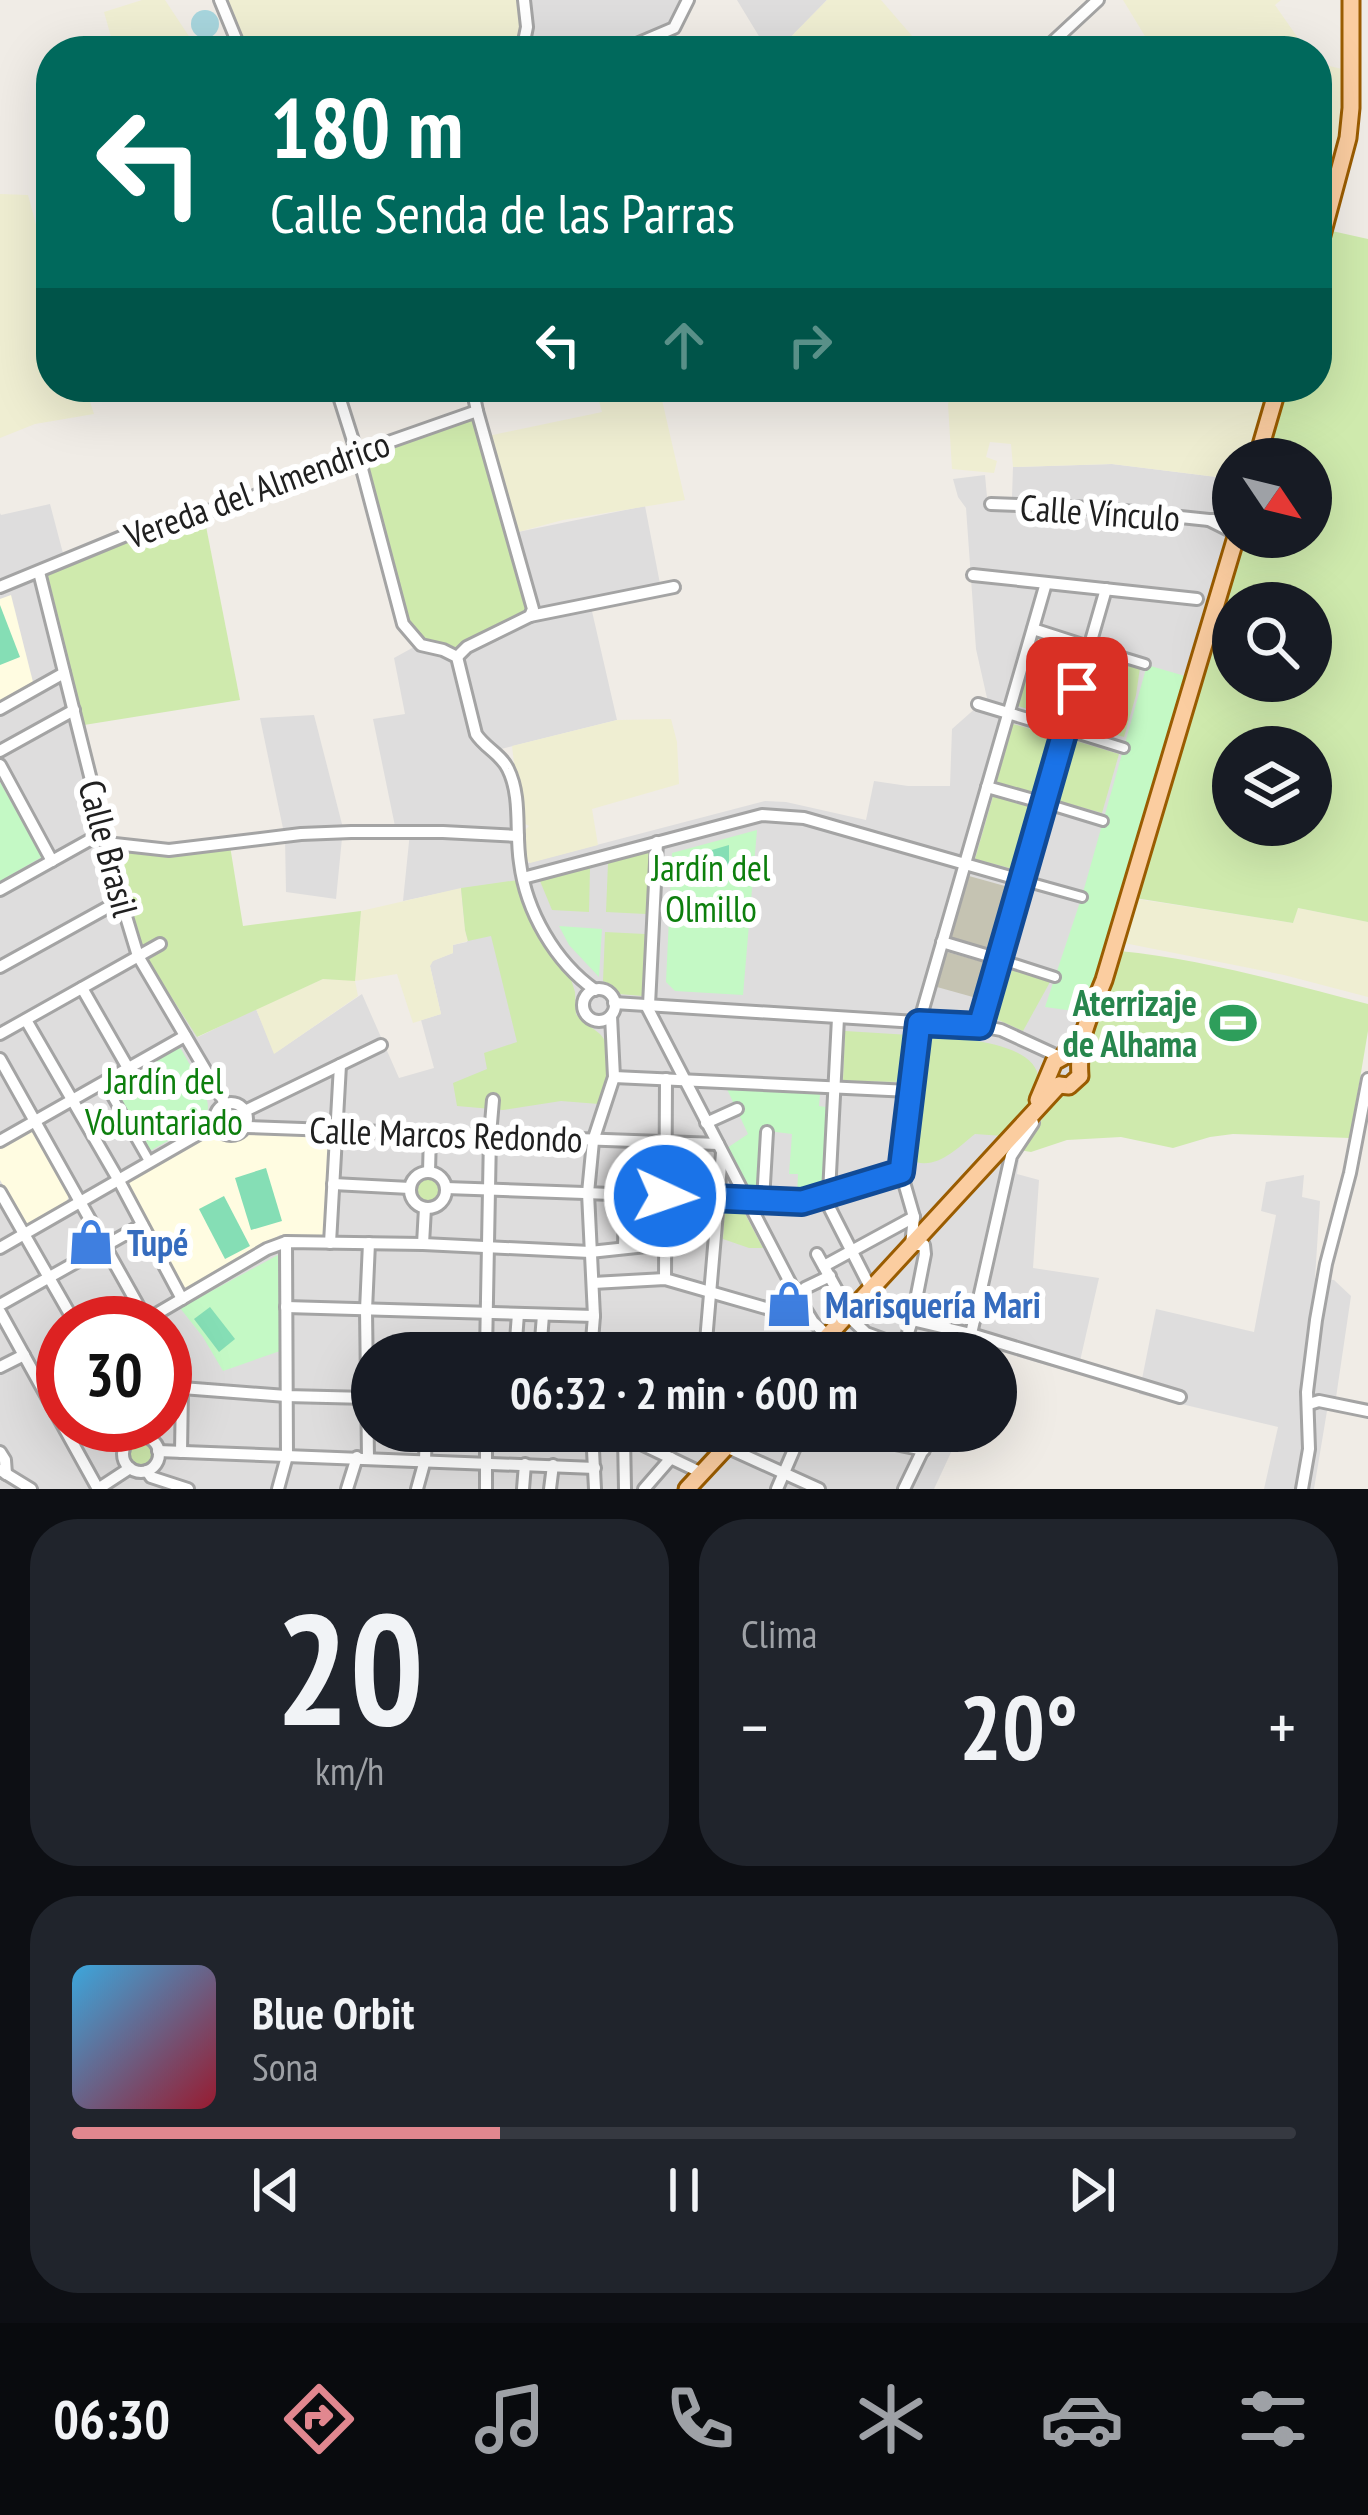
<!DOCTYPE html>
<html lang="es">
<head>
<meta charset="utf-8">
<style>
	body { margin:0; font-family:"PT Sans Narrow",sans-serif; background:#20242c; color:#f1f3f6; height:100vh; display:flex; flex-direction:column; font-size:45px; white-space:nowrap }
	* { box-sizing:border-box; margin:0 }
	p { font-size:39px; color:#9ea1a6 }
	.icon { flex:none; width:66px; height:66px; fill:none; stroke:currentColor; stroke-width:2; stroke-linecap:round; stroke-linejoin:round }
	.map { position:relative; height:1489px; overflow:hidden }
	.sheet { display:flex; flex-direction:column; gap:30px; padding:30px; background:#0d0f14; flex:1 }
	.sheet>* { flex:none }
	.hud { position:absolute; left:36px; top:36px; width:1296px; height:366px; border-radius:48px; box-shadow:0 12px 48px #0002; background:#00695c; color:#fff; overflow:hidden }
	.needle { width:78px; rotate:125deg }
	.tools { position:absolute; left:1212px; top:438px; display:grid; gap:24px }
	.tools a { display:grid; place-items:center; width:120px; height:120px; border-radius:50%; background:#171b24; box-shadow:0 12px 48px #0002; font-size:60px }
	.speed { position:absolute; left:36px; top:1296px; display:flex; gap:24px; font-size:60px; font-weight:700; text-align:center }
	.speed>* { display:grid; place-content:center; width:156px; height:156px; border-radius:50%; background:#171b24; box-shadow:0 12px 48px #0002; line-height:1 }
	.speed .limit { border:18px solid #d22; background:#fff; color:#111 }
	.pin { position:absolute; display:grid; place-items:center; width:102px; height:102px; color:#fff; margin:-51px; border-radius:24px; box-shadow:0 6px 18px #0006 }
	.me { position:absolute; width:132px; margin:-66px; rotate:93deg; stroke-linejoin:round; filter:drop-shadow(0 0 9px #0008) }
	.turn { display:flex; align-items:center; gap:42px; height:252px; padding:0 36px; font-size:54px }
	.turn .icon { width:156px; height:156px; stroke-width:2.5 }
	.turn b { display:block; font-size:84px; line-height:102px }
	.lanes { display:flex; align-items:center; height:114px; padding:0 36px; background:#0003; justify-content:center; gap:60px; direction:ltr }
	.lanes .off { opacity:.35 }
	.big { font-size:90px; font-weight:800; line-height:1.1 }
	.sheet .widget { flex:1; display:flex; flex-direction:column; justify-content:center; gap:18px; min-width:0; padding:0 42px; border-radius:48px; background:#20242c }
	.sheet .dial { align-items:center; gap:0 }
	.dial b { font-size:156px; line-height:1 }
	.song { display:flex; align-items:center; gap:36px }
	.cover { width:144px; height:144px; border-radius:18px; background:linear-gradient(135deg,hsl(200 70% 55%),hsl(350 70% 35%)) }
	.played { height:12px; border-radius:6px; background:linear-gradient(90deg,#e1878f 35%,#363941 35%) }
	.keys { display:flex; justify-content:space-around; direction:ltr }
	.heat { display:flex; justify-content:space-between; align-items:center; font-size:66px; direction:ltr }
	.sheet .tiles { flex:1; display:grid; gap:30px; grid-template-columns:1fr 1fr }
	.widget:last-child { grid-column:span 2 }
	.trip { position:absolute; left:351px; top:1332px; width:666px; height:120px; border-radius:60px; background:#171b24; box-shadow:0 12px 48px #0002; font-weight:800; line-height:120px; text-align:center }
	.menu { display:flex; height:192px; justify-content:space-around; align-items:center; background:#090b0e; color:#9ea1a6 }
	.menu .icon { width:84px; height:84px }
	.menu .on { color:#e1878f }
	.menu b { font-size:54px; color:#f1f3f6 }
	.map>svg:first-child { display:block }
	.residential { fill:#dedddd; fill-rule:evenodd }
	.education { fill:#fffce1 }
	.construction { fill:#c5c3b2 }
	.farmland { fill:#efeed2 }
	.grass { fill:#cfeaad; fill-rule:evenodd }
	.park { fill:#c4f9c5 }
	.pitch { fill:#85deb5 }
	.water { fill:#a7d5dd }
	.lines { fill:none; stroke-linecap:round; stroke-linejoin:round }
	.pedestrian-casing { stroke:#a4a4a4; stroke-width:14 }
	.minor-casing { stroke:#a4a4a4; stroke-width:16 }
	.primary-casing { stroke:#9a5c01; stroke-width:21 }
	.pedestrian { stroke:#fff; stroke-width:8 }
	.minor { stroke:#fff; stroke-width:10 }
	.primary { stroke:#fbcda0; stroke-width:15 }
	.route-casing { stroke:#114b97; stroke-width:30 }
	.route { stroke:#1a73e8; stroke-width:21 }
	.labels { text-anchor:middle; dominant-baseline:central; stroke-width:12; stroke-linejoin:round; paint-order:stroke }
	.street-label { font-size:36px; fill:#202020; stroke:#fff }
	.park-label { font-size:36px; fill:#0d7f0d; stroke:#fff }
	.leisure-label { font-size:36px; font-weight:bold; fill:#27864d; stroke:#fff; text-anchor:end }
	.shop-label { font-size:36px; font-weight:bold; fill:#366cbe; stroke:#fff; text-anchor:start }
</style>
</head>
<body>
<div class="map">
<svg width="1368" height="1489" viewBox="0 0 1368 1489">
	<rect width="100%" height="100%" fill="#f0ece6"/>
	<g class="residential">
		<path d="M518,0H691L675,32L641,45V51H515L521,25Z"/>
		<path d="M737,0H827L777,51H768Z"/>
		<path d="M1112,464L1233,479V537H1246L1227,582L1084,1078L1078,1088L1059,1097L1015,1159L1019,1160L1017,1174L1039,1180L1033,1268L1099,1278L1077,1374L998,1351L996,1354L372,1353V1431H961L934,1489H0V513L1,515L50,504L64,557L53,600L138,945L198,1037L256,1009L275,1053L362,994L399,1078L434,1068L421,1020L441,1014L430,966L432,961L453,953V945L467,942L460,889L403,901L410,832L396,831L373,719L405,714L394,658L423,642L508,534L645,506L662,594L591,607L617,720L497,750L505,757L524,864L765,801L786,802L866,820L874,781L908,786H950L952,729L987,698L976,649L966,508L958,497L953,479L985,475L987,497H1012L1013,467ZM63,1323H165V1425H63Z"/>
		<path d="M314,715L343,828L336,899L286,892L285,838L260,718Z"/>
		<path d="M1304,1175L1302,1197L1320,1201L1315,1278L1334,1280L1351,1296L1334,1411H1327L1314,1489H1264L1278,1427L1139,1394L1156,1309L1254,1332L1276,1215L1261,1211L1266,1182Z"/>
	</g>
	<g class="education">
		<path d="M11,595L34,686L0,705V599Z"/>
		<path d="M30,1131L34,1132L69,1195L66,1204L28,1225L25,1224L0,1180V1148Z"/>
		<path d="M247,1132L329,1136L326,1233L323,1236L280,1235L186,1289L181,1288L126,1183L216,1133L231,1139Z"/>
	</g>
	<g class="construction">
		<path d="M969,876L1012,888L994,951L951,939Z"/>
		<path d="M947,952L990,964L980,999L937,987Z"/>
	</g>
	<g class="farmland">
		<path d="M142,0H165L196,47L228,36L235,51H115L104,12Z"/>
		<path d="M224,0H518L521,25L519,45L515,51H245Z"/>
		<path d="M827,0H881L925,51H777Z"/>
		<path d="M1123,0H1281L1275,5L1307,51H1154Z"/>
		<path d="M1317,63L1342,69L1338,154L1317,228Z"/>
		<path d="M0,194L28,195L51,280V387H85L94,414L35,424L0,438Z"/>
		<path d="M595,387H710L662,400L685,500L563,520L514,533L488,436L602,412Z"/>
		<path d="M956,387H1272L1251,459H1233V479L1112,464L1013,467L1011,444L990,442L986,457L997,461L994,473L952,469L948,404Z"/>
		<path d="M671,719L677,742L679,784L592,809L598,845L530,863L526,859L525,830L529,826L521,822L512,746L617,720Z"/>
		<path d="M461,888L465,930L468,941L453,945V953L433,961L430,966L441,1014L413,1023L397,974L355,981L358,996L274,1054L256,1009L323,979L354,980L361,911Z"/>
		<path d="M1137,899L1293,923L1297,908L1368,922V997L1284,975L1124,943Z"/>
	</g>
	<g class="grass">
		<path d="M1332,231L1368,239V922L1298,908L1293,923L1135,898L1227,582L1246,537H1311V459H1263L1285,387H1317V280ZM1233,603H1311V681H1233ZM1233,747H1311V825H1233Z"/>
		<path d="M476,417L529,607L525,615L454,649L423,642L408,626L361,455Z"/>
		<path d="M204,516L240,700L84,725L47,572L126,540Z"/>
		<path d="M1038,638L1080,651L1060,719L1018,706Z"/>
		<path d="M1101,656L1140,668L1136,695L1124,737L1081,725Z"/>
		<path d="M1013,724L1055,736L1039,794L996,783Z"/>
		<path d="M1076,741L1119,754L1102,813L1059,801Z"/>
		<path d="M993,796L1035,808L1017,870L975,859Z"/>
		<path d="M230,846L243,926L361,911L355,981L323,979L197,1037L138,945L115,850L166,855Z"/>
		<path d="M649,852L646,914L606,912L608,863Z"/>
		<path d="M590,868L589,912L552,910L540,881Z"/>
		<path d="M518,880L522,896L544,947L571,979L575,992L576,1014C583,1023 592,1027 600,1034C618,1053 607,1084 599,1104L561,1101L503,1110L457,1106L453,1083L487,1069L484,1053L517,1042L491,936L468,941L465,930L461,888Z"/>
		<path d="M605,932L645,934L642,996L619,994L612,985L603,981Z"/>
		<path d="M1119,951C1203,959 1286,983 1368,1004V1031L1350,1138L1233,1134L1210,1137L1173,1148L1121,1137L1067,1140L1031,1152L1019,1150L1059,1097L1078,1088L1084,1078V1051Z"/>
		<path d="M1012,970L1050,982L1023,1031L996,1019Z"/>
		<path d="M845,1031L910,1035L903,1082L843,1081Z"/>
		<path d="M929,1036C956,1038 1051,1042 1037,1089C1032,1106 1013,1123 1003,1136L975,1134C955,1150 933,1174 907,1158L918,1064H926Z"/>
		<circle cx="428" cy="1190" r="15"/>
		<path d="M725,1207L742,1208L763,1248H749L723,1239Z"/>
		<circle cx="141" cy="1455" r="15"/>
	</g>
	<g class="park">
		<path d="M1147,665L1185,676L1111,936L1099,976L1081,1012L1045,1007L1082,896Z"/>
		<path d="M0,782L42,857L0,881Z"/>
		<path d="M757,830L743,995L675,991L666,982L672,853Z"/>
		<path d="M559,926L602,929L599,977L569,945Z"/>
		<path d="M177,1048L181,1049C223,1123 219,1112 148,1152L110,1086Z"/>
		<path d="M726,1087L820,1094L819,1106L826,1107L823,1182L819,1190L797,1195L798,1174H789L792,1134L761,1130L756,1194H752L727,1148L748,1134Z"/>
		<path d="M278,1255L280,1351L223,1371L203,1337L180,1308Z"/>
	</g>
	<g class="pitch">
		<path d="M0,605L20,657L0,665Z"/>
		<path d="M729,845V874H693L688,857Z"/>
		<path d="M266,1168L282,1221L251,1230L235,1178Z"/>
		<path d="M224,1196L250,1246L225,1259L199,1209Z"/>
		<path d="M210,1307L235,1339L219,1352L194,1319Z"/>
	</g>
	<circle class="water" cx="205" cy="24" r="14"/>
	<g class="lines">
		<defs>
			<g id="pedestrian">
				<path d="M1089,647L1145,664"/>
				<path d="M1066,730L1124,748"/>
				<path d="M1044,803L1103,821"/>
				<path d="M1021,880L1082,897"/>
				<path d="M999,959L1055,977"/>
				<path d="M104,1082L149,1161"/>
			</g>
			<g id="minor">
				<path d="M220,0L241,51"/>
				<path d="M522,51L527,27L524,0"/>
				<path d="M620,51L674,28L688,0"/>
				<path d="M1043,51L1098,0"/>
				<path d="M336,387L362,469L403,624L421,645L443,650L457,657L476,734C485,748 501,754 508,769C522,797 515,832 520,863C526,911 555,962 595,990"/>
				<path d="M991,504L1095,508L1209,520"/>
				<path d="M1233,520H1209L1233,532"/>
				<path d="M39,572L121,900L138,956L226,1105"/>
				<path d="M973,575L1197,599"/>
				<path d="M0,587L136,531L244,501L309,470L477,411"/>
				<path d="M530,616L674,587"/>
				<path d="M1033,629L1089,647"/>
				<path d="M457,657L467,647L530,616L533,609L477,411L472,387"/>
				<path d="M978,704L1064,730"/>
				<path d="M0,709L64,673"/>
				<path d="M0,751L74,710"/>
				<path d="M0,765L52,861"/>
				<path d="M987,787L1044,803"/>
				<path d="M106,843L169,850L301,834L351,832H443L518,836"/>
				<path d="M523,878L762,815L804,818L1021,880"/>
				<path d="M0,890L104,832"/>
				<path d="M942,942L999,959"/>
				<path d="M0,967L121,900"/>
				<path d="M82,988L128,1068"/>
				<circle cx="599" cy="1005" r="16"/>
				<path d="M614,1003L980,1026L1001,1030L1062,1058"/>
				<path d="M646,1005L796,1294L813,1322L828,1336"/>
				<path d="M649,1005L657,842"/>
				<path d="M26,1020L118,1179L182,1299"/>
				<path d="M980,1026L1106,589"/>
				<path d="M0,1034L160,944"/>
				<path d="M0,1059L148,1323"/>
				<path d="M614,1077L910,1091"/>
				<circle cx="231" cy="1119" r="16"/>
				<path d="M245,1111L381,1045"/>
				<path d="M706,1123L737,1109"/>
				<path d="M246,1127L718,1144"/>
				<path d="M0,1141L185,1036"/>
				<path d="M429,1172L430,1133"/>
				<circle cx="428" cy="1190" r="18"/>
				<path d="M333,1184L410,1188"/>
				<path d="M446,1188L802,1201L901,1172"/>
				<path d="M0,1192L75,1323"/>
				<path d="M829,1193L838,1018"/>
				<path d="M823,1195L871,1289"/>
				<path d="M763,1201L767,1132"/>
				<path d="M330,1243L340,1065"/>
				<path d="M423,1244L425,1208"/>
				<path d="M0,1248L216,1124"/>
				<path d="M624,1248L625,1195"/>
				<path d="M817,1254L849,1312"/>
				<path d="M824,1266L914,1217"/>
				<path d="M665,1279L666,1079"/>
				<path d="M593,1283L665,1279L811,1321"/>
				<path d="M805,1288L830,1276"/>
				<path d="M0,1305L142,1225"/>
				<path d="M286,1307L594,1316"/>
				<path d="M0,1312L98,1489"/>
				<path d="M847,1315L866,1333L904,1347"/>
				<path d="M912,1320L971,1334L1180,1397"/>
				<path d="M141,1323L267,1249L286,1242L423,1244L590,1252L665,1244"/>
				<path d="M592,1341L706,1342L745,1353"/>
				<path d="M486,1353L490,1135L493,1100"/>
				<path d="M515,1353L518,1314"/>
				<path d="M540,1353L543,1315"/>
				<path d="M591,1353L594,1316L588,1193L593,1141L614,1077L611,1016"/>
				<path d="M705,1353L722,1153"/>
				<path d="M902,1353L912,1320L925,1254L924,1245H911L914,1217L901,1172L919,1023L1046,583"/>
				<path d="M963,1353L971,1334L1011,1156L1033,1123"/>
				<path d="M165,1356L182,1388L181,1452"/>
				<path d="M0,1367L24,1355"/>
				<path d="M39,1381L63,1368"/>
				<path d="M182,1388L286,1396L368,1398"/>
				<path d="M1309,1404L1319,1401L1368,1411"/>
				<path d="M592,1431L595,1489"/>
				<path d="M614,1431L702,1473"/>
				<path d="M686,1431L721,1452"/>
				<path d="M833,1431L924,1450"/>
				<path d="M624,1436L625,1489"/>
				<circle cx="141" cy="1454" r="18"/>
				<path d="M726,1447L819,1489"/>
				<path d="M158,1451L595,1468"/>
				<path d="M0,1452L5,1460L6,1474"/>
				<path d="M368,1458L366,1310L369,1243"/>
				<path d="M0,1470L31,1489"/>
				<path d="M147,1471L151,1477L188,1489"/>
				<path d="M98,1489L130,1468"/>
				<path d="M278,1489L287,1456L286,1242"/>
				<path d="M347,1489L357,1457"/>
				<path d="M417,1489L425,1460L426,1431"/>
				<path d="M486,1489V1431"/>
				<path d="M523,1489L525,1464"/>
				<path d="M550,1489L553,1465"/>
				<path d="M644,1489L671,1458"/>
				<path d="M777,1489L802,1431"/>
				<path d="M904,1489L932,1431"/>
				<path d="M1302,1489L1309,1449L1307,1392L1316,1320L1326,1264L1350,1173L1368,1079"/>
			</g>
			<g id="primary">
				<path d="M1317,254L1348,138L1351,108V0"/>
				<path d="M1257,459L1278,387"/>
				<path d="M1059,1085L1069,1086L1080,1076C1077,1039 1090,1015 1104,980L1236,537"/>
				<path d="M1038,1100L1054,1062L1063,1057L1078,1035"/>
				<path d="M812,1353L1059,1085"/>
				<path d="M687,1489L741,1431"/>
			</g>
		</defs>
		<use href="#pedestrian" class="pedestrian-casing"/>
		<use href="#minor" class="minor-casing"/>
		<use href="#primary" class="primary-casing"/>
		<use href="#pedestrian" class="pedestrian"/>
		<use href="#minor" class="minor"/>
		<use href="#primary" class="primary"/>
	</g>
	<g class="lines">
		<defs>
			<path id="route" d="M665,1196L802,1202L901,1172L919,1023L980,1026L1077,688"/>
		</defs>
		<use href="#route" class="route-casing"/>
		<use href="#route" class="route"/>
	</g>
	<defs>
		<symbol id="stadium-bare" viewBox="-9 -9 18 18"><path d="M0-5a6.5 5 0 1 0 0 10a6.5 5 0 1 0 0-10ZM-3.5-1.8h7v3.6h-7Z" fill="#2e9e5b" stroke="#fff" stroke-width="2.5" paint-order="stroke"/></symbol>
		<symbol id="shop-bare" viewBox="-9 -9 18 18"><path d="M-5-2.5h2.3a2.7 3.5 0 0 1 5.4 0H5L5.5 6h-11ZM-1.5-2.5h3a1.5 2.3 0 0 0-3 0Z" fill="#3f7fe0" stroke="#fff" stroke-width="2.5" paint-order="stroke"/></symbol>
	</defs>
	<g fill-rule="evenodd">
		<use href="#stadium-bare" x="1200" y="990" width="66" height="66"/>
		<use href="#shop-bare" x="58" y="1209" width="66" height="66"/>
		<use href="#shop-bare" x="756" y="1271" width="66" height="66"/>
	</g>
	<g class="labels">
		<g class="street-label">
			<text transform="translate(257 489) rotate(-20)">Vereda del Almendrico</text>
			<text transform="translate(1100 512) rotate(4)">Calle Vínculo</text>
			<text transform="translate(109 848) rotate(75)">Calle Brasil</text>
			<text transform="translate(446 1134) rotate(2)">Calle Marcos Redondo</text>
		</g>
		<g class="park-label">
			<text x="711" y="867">Jardín del<tspan x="711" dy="41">Olmillo</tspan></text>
			<text x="164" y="1080">Jardín del<tspan x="164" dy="41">Voluntariado</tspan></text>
		</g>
		<g class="leisure-label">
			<text x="1197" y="1002">Aterrizaje<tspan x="1197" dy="41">de Alhama</tspan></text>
		</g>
		<g class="shop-label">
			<text x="127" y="1242">Tupé</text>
			<text x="825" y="1304">Marisquería Mari</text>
		</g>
	</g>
</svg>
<div class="tools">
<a><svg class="needle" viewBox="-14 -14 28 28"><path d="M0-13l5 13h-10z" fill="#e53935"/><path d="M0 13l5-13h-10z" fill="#9ea1a6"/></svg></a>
<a><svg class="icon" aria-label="search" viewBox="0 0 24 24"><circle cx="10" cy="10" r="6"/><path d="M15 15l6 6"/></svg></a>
<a><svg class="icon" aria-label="layers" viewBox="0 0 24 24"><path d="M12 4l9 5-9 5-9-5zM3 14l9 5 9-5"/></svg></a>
</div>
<div class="speed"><div class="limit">30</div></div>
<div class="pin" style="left:1077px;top:688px;background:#d93025"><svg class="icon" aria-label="arrive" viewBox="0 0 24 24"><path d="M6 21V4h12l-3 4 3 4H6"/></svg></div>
<svg class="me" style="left:665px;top:1196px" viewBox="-20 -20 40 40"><circle r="17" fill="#1a73e8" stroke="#fff" stroke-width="3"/><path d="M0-11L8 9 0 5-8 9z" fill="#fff"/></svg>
<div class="trip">06:32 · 2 min · 600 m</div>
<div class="hud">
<div class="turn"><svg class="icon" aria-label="left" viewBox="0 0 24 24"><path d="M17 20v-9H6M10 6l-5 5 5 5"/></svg><div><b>180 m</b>Calle Senda de las Parras</div></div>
<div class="lanes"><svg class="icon" aria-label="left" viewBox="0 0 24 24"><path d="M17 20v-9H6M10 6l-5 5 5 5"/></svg><svg class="icon off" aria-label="ahead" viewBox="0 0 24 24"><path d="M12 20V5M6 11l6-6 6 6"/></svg><svg class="icon off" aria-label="right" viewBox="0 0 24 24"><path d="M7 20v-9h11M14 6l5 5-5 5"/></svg></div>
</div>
</div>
<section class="sheet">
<div class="tiles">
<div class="widget dial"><b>20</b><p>km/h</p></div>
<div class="widget"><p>Clima</p>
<div class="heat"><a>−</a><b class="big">20°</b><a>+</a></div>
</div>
<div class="widget">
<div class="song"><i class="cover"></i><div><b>Blue Orbit</b><p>Sona</p></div></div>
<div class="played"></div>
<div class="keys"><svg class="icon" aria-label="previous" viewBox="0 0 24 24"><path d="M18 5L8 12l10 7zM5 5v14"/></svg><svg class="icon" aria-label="pause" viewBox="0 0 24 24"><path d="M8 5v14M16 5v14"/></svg><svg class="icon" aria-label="next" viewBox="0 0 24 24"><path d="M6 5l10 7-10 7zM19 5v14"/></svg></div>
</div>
</div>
</section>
<nav class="menu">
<b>06:30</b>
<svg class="icon on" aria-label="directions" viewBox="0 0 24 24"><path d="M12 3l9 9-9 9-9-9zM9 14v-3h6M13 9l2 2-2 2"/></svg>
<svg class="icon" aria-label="music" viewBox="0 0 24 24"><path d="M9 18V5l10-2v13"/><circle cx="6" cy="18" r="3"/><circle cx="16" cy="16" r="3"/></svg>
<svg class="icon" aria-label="phone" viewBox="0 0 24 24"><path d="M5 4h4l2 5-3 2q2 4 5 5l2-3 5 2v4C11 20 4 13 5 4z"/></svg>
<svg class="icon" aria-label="climate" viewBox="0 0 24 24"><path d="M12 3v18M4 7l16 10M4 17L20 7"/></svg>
<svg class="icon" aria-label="car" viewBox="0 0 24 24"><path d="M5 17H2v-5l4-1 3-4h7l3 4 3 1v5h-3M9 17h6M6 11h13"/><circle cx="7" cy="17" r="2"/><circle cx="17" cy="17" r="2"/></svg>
<svg class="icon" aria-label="filters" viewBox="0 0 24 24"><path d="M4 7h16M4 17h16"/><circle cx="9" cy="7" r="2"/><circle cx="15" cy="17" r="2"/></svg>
</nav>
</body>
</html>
